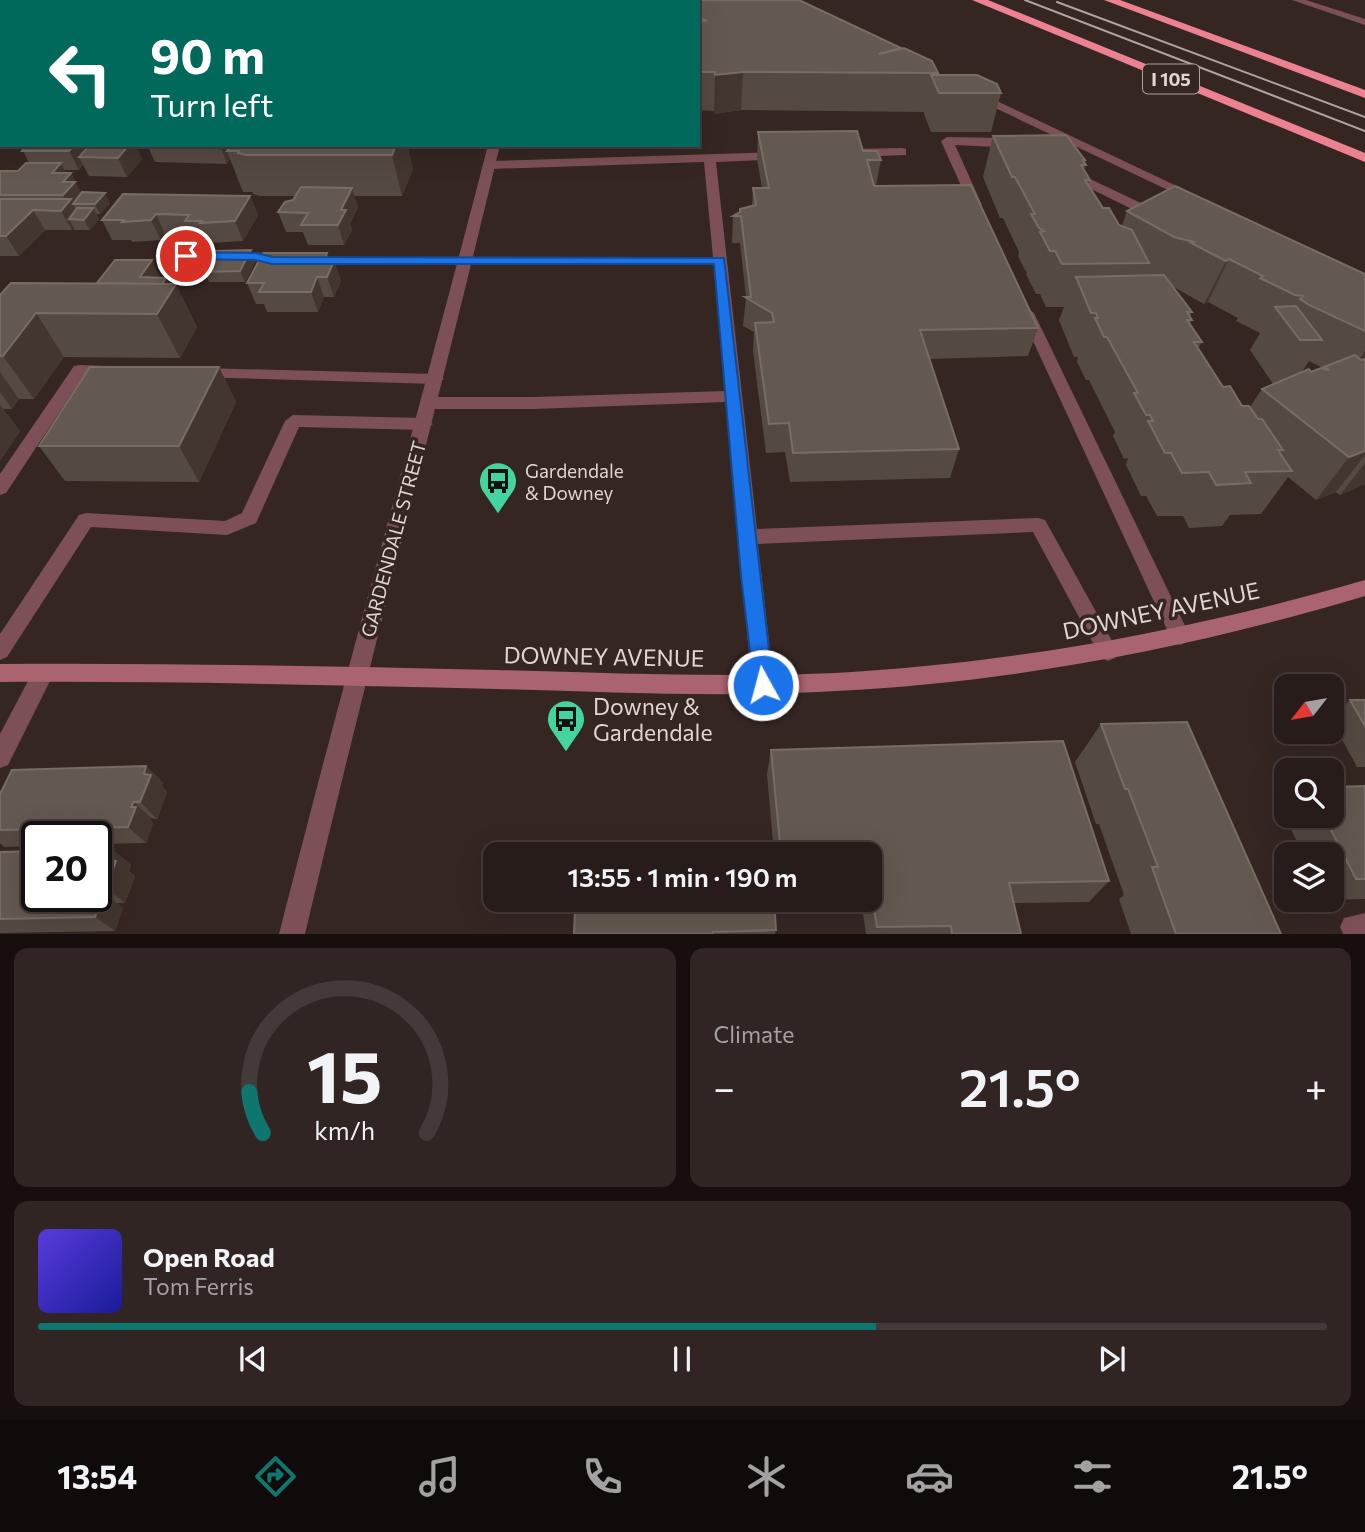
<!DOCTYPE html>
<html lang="en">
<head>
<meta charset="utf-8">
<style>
	body { margin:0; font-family:Commissioner,sans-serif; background:#302523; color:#f1f3f6; height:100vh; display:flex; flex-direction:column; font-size:26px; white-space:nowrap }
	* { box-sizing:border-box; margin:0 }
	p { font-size:23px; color:#a5a1a2 }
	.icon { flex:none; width:38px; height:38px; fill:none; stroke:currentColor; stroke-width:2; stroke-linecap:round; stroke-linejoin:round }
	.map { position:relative; height:934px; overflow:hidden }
	.details { display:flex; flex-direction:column; gap:14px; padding:14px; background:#160f0e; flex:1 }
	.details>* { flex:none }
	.banner { position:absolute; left:0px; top:0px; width:700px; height:147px; box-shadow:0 7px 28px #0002,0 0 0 2px #443a39; background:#00695c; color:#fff; overflow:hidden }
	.needle { width:46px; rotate:239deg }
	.controls { position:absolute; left:1274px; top:674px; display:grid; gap:14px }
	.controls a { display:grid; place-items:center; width:70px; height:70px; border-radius:14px; background:#281c1a; box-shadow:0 7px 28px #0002,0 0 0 2px #443a39; font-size:35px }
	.speed { position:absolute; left:21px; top:821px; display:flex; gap:14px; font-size:35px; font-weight:700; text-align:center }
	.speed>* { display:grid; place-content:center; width:91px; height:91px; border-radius:50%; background:#281c1a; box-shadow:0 7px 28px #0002,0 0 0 2px #443a39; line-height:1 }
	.speed .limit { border:4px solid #111; border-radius:10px; background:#fff; color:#111 }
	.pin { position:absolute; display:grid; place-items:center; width:60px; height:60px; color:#fff; margin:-30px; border:4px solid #fff; border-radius:50%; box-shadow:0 2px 7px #0007 }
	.me { position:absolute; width:77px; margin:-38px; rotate:353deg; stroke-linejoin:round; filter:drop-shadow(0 0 5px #0008) }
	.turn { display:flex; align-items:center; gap:24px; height:147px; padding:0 35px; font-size:32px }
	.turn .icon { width:91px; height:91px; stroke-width:2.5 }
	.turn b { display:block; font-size:49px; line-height:60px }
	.big { font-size:52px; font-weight:600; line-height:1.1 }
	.details .card { flex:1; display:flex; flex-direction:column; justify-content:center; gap:10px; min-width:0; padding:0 24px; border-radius:14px; background:#302523 }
	.details .dial { align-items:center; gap:0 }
	.dial svg { height:182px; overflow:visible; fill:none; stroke:#443a39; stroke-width:7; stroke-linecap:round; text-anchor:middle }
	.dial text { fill:#f1f3f6; stroke:none }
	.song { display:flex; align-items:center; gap:21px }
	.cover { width:84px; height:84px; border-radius:10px; background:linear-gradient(135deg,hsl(250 70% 55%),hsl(240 70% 35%)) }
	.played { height:7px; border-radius:4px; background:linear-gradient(90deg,#0f766e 65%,#443a39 65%) }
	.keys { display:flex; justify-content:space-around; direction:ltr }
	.heat { display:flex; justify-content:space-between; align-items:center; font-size:38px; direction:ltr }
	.details .tiles { flex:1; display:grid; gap:14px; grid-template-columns:1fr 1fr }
	.card:last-child { grid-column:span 2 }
	.trip { position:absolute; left:483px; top:842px; width:399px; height:70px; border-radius:14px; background:#281c1a; box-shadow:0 7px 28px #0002,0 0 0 2px #443a39; font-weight:600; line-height:70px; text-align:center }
	.tab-bar { display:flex; height:112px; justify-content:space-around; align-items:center; background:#100b0a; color:#a5a1a2 }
	.tab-bar .icon { width:49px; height:49px }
	.tab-bar .active { color:#0f766e }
	.tab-bar b { font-size:32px; color:#f1f3f6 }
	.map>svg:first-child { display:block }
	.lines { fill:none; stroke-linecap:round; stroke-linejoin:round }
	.service { fill:#7c5056; fill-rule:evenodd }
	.minor { fill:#7c5056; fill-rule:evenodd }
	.tertiary { fill:#7c5056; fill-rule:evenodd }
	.secondary { fill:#a9646f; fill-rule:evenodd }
	.motorway { fill:#ec8192; fill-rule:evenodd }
	.tram { stroke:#afa3a0; stroke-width:2 }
	.wall { fill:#554a41; fill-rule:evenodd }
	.shaded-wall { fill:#42362e }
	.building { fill:#645951; stroke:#776d65; stroke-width:2 }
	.route { fill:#1a73e8; stroke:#114b97; stroke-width:2 }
	.labels { text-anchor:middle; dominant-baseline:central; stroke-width:7; stroke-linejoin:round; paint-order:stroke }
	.shield { fill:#352622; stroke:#aca09d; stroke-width:2 }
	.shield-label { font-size:18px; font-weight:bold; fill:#dfd5d2 }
	.poi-label { font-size:19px; fill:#dfd5d2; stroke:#352622; text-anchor:start }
	.street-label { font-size:19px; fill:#dfd5d2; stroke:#352622 }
	.near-street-label { font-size:23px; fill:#dfd5d2; stroke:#352622 }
	.near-poi-label { font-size:23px; fill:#dfd5d2; stroke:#352622; text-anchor:start }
</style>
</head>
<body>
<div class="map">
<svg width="1365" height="934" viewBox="0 0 1365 934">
	<rect width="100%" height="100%" fill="#352622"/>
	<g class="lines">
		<g class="service">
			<path d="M1006,138L1016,142V148L955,145L982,205L976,209L971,208L941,141L947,137Z"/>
			<path d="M902,148L906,149V155L854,157L848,153L854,149Z"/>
			<path d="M780,152L784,153V159L716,162L757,529L1038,518L1045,520L1115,646L1118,652L1115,658L1108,661L1101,658L1033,532L758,544L774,685L771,692L763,695L755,692L752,685L726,402L534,409H430L422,403L430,397H534L725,391L714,265H312L305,261L312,257H713L704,162L490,169L484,165L490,161Z"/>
			<path d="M1069,169L1162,213L1164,216L1157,220L1152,219L1065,176L1063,173Z"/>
			<path d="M162,252H256L289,258L291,261L284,265L256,260L157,259L155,256Z"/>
			<path d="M1027,308L1034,313L1190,636L1187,642L1180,645L1173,642L1170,636L1020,313Z"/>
			<path d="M80,365L109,366L117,371L109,376L84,375L6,493L0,495V474L74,366Z"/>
			<path d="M200,368L436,374L444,379L436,384L194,377L192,373L194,369Z"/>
			<path d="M293,415L425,418L433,424L425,430L299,427L256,523L227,535L91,527L7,657L0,660V634L79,515L86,513L225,521L242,513L285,421Z"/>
			<path d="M43,664L50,666L54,673L8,765L0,768V734L36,666Z"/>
			<path d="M1365,913V934H1343L1340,927L1344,918Z"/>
		</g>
		<g class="minor">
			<path d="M87,0H97L86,2Z"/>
			<path d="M343,0H353L342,2Z"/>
			<rect x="0" y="10" width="2" height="6"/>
			<path d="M0,128H2L0,135Z"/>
		</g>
		<g class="tertiary">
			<path d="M520,0H530L519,2Z"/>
			<path d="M1292,0H1306L1365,19V25Z"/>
			<path d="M974,94H982L1200,197L1199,200H1189L974,98Z"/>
			<path d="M488,145H500C437,409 367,670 305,934H279C346,670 420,409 488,145Z"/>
		</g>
		<path class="secondary" d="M1365,580V596C1192,648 1016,682 836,691C723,698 610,692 497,689C332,685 166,681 0,682V664C166,663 332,666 497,670C610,673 723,678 836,673C1016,663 1192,630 1365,580Z"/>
		<g class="motorway">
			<path d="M972,0H988L1365,153V162Z"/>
			<path d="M1104,0H1120L1365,90V98Z"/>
		</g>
		<g class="tram">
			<path d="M1025,0L1365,131"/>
			<path d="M1057,2L1365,117"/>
		</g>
	</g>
	<g class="wall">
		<path d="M799,0L901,48V49L938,73L937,75L1001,93L991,132H931L924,114V112L741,110L714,114V111L698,110V2Z"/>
		<path d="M2,18V75H0V19Z"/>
		<path d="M758,132L863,151L881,160L876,186L1038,328L1028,356L930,359L959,449L950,478L790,482L785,452L766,453L753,351L754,332L743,326L746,297L740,243H732L733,216L740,213V209L752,206L753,188H762L757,159Z"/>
		<path d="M993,136L1085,160L1084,163L1086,165L1084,170L1090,180L1088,185L1103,208L1119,225L1122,226L1127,211L1365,274V484L1340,495L1336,492L1316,500L1288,477L1261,514L1230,515L1222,526L1189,528L1183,516H1157L1146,496H1141L1126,465L1128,458L1124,459L1113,436L1115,432L1089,380H1086L1077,362L1078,357H1074L1059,320L1064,307H1046L1040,294H1036L1026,274L1027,272L1025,270L1018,256L1019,252L1003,218H1000L983,177ZM1172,286L1204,304L1208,302L1238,318L1236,321L1260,333L1250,350L1273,384L1262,389L1250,407L1242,406L1223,387L1198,348L1202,342L1190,324L1192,320L1190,316L1192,312ZM1309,361L1323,368L1311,372H1302Z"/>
		<path d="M20,145H135L142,159L127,177L89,176L83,165L79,170H64L66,173H71L81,194L110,203L100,214H96L99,219L90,230H74V228L72,230H45L19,256H0V171H18L29,163Z"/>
		<path d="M147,145H407L413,169L402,196H354L358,207L350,224L352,230L344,245H308L303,232H286L278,212L293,200L296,196H261L253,194V192H243L230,159L227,164L155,162Z"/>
		<path d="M602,145H657V148L602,149Z"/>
		<path d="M661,145H688V147L661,148Z"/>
		<path d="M250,196L258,215L243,241L209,243L208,241L194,240L191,234H165L161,240L132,242L131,240H112L102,220Z"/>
		<path d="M256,261L245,282H209L204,272Z"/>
		<path d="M330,261H334L341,281L334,297H324L318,312H267L264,304H256L247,283Z"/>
		<path d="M161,278L169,284L197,327L180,358L64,357L34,399H19L12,409H3L20,431L0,461V295L97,283Z"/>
		<path d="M219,367L236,402L199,482L65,481L39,446Z"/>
		<path d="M1350,700H1365V767H1357L1332,721V717Z"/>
		<path d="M1101,724L1281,934H1131L1119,899L1124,895L1099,824H1096L1075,762Z"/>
		<path d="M771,750L1109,881L1089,902L1014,903L1021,934H866L862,907L779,909V900H870V854H774L767,774Z"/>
		<path d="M146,766L163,783L162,786L167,792L157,819L151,818L150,820L153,823L146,843L96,844V836H37V846L4,847L0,843V794Z"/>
		<path d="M1365,786V899L1324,900H1332V854H1303L1282,811L1286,808V816H1332Z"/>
		<path d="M113,850L131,865L129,871L135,876L125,903H117L123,908L115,931L0,933V852Z"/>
		<path d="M776,930L775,934H574Z"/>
	</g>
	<g class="shaded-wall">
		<path d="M743,72L741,110L714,114L715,75Z"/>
		<path d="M74,145H100L79,157L83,165L79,170L69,151Z"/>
		<path d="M129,145H135L142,159L127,177L118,158Z"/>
		<path d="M220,145H241L227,151L230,159L227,164Z"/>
		<path d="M396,145H407L413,169L402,196L392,155Z"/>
		<path d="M61,163L68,176L71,173L85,201L73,204L81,219H69L74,228L72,230L61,211L67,203L52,173Z"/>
		<path d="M352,188L358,207L350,224L352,230L344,245L338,225L341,210Z"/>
		<path d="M105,193L110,203L100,214L95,204Z"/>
		<path d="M250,196L258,215L243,241L235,221Z"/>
		<path d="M93,208L99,219L90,230L84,220Z"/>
		<path d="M33,210L45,230L19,256L6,236Z"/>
		<path d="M156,214L165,234L161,240L151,220Z"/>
		<path d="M251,250L256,261L245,282L240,271Z"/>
		<path d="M327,253L332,266L334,261L341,281L334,297L327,277L324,261Z"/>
		<path d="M1229,259L1208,302L1204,304L1226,261Z"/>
		<path d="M152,260L162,281L140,277Z"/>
		<path d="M317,277L324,297L318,312L311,292Z"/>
		<path d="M166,278L172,290L176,284L197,327L180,358L157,314V291Z"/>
		<path d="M36,313L64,357L34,399L3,356Z"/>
		<path d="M1365,351V363L1345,379Z"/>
		<path d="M219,367L236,402L199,482L179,446Z"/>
		<path d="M0,372L19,399L12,409L0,392Z"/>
		<path d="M0,405L20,431L0,461Z"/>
		<path d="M1365,451V455L1336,492L1316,500L1349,457Z"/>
		<path d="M1365,463V484L1340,495Z"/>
		<path d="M146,766L163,783L162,786L167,792L157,819L140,802L144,774Z"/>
		<path d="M134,802L151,818L150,820L153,823L146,843L128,827L131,807Z"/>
		<path d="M113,850L131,865L129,871L135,876L125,903L106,888L108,860Z"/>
		<path d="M97,888L123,908L115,931L95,917Z"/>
	</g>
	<g class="building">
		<path d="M577,0H799L901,48L879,54L904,48L932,61L938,73L743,72L715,75V72H698V21H707L698,17V2H576Z"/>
		<path d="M2,18V32H0V19Z"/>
		<path d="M0,38H2V56L0,57Z"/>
		<path d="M931,75H977L997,84L1001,93H939Z"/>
		<path d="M857,131L863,151H877L881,160H867L874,186L971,185L1038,328L920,330L959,449L793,453L789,423L769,424L755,323L774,322L772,313L745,297H751L741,216H733L740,212V209L756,205L753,188H769L758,132Z"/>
		<path d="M1066,135L1085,160H1083L1086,165H1081L1090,180H1085L1103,208H1109L1119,225L1132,230L1149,263L1062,264L1055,251H1050L1040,232L1044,231L1039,228L1031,214H1035L1015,177H1012L993,136Z"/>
		<path d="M27,145H74L69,151H22Z"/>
		<path d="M90,145H129L118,158L79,157Z"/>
		<path d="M231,145H396L392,155H246L238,153L239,151H227Z"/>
		<path d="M26,163H61L52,173H71L63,182H75L63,195H0V171H18Z"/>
		<path d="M1175,186L1365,274V331L1309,305L1300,299L1303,296L1295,295L1260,278L1263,276L1229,259L1226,261L1191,243L1194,242L1174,237L1127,211Z"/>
		<path d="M301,187L352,188L341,210H346L338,225H301L308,213L278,212L285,202L293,200Z"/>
		<path d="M82,192L105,193L95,204H73Z"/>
		<path d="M123,194L250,196L235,221L200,223L202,221H185L189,215L156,214L151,220L122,222L124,220H102Z"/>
		<path d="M0,199H71L61,211L33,210L6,236H0Z"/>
		<path d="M77,208H93L84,220L69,219Z"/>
		<path d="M251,250L240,271L204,272L216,251Z"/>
		<path d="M263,253H327L324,261H334L327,277H317L311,292H259L264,283H247Z"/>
		<path d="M115,260H152L140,277L166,278L162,284L97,283Z"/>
		<path d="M1164,275L1192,312H1187L1192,320H1187L1202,342H1194L1223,387L1230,386L1242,406H1249L1258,419H1262L1283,450H1278L1292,471L1245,472L1251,483L1216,485L1209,472L1182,473L1171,453H1165L1148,421H1153L1150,415H1146L1134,393H1138L1107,337H1104L1095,318H1098L1096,313H1091L1076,277Z"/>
		<path d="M11,283L176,284L157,314L36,313L3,356H0V295Z"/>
		<path d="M1296,306L1322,340H1300L1275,307Z"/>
		<path d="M1355,355L1361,360L1365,359V451L1349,457L1262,389L1309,369L1311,372L1321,368L1329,370L1324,367Z"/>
		<path d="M90,367H219L179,446H39Z"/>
		<path d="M1350,700H1365V726Z"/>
		<path d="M1187,722L1281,934H1176L1152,867H1158L1128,789H1125L1101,724Z"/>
		<path d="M1063,741L1109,881L1009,883L1021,934H952L951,926L877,927L870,887V854H781L771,750Z"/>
		<path d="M146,766L144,774L151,775L140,802H134L131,807H136L128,827L0,830V794L12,770Z"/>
		<path d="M1365,786V879H1356L1324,816H1332V787Z"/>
		<path d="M769,846L770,854H672V849Z"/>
		<path d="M96,850H113L108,860L116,861L106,888H97L96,890Z"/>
		<path d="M37,851V896H96V893H104L95,917L0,919V852Z"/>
		<path d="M674,900H774L776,930L713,932V934H574L575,908L674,906Z"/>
	</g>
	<path class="route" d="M186,252L256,253L273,257L724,258L773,685L770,691L763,693L756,691L754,685L741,576L714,264H272L256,260L181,259L180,256Z"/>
	<defs>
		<symbol id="bus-pin" viewBox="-11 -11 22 30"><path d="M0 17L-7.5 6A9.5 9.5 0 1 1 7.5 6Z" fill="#43d4a0" stroke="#352622"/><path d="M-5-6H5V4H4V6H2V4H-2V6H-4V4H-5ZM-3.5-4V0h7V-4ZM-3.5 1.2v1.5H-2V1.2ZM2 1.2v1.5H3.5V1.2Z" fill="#111"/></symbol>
	</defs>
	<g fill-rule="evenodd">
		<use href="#bus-pin" x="476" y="459" width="44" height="60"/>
		<use href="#bus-pin" x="544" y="697" width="44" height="60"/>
	</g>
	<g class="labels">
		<rect class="shield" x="1143" y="64.5" width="56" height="29" rx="5"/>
		<g class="shield-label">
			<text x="1171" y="79">I 105</text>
		</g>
		<g class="poi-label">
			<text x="525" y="470">Gardendale<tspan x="525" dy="22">&amp; Downey</tspan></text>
		</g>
		<g class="street-label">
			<text transform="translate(393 539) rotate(-75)">GARDENDALE STREET</text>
		</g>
		<g class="near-street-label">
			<text transform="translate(1161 610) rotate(-12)">DOWNEY AVENUE</text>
			<text transform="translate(604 656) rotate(1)">DOWNEY AVENUE</text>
		</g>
		<g class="near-poi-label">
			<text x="593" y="706">Downey &amp;<tspan x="593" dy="26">Gardendale</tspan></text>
		</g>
	</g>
</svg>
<div class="controls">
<a><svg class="needle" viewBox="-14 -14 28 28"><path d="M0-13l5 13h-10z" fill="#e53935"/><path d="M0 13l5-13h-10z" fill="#a5a1a2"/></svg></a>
<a><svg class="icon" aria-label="search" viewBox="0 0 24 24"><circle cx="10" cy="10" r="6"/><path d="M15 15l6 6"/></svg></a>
<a><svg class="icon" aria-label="layers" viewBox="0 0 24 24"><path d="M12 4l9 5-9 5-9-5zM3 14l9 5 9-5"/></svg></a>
</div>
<div class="speed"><div class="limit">20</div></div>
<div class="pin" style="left:186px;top:256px;background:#d93025"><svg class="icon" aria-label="arrive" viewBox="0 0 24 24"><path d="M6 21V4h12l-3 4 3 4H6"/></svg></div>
<svg class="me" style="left:763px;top:685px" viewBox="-20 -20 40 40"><circle r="17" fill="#1a73e8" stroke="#fff" stroke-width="3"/><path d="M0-11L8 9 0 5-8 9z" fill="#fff"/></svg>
<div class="trip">13:55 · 1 min · 190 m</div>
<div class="banner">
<div class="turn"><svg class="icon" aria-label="left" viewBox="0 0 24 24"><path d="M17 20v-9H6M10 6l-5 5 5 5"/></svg><div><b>90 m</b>Turn left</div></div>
</div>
</div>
<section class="details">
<div class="tiles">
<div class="card dial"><svg viewBox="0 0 100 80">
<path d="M14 69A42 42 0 1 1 86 69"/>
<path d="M14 69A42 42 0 0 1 8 51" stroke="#0f766e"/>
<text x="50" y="56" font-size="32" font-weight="700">15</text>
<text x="50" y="72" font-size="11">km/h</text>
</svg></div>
<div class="card"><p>Climate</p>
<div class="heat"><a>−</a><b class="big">21.5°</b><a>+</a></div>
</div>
<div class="card">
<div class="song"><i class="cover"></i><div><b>Open Road</b><p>Tom Ferris</p></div></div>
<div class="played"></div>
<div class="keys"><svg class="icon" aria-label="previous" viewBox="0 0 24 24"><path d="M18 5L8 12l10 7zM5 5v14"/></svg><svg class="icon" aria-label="pause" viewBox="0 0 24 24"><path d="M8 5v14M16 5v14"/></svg><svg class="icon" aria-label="next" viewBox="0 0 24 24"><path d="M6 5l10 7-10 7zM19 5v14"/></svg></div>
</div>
</div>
</section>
<nav class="tab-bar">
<b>13:54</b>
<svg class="icon active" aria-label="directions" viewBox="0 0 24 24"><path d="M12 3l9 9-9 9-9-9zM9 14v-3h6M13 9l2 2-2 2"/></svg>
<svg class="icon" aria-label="music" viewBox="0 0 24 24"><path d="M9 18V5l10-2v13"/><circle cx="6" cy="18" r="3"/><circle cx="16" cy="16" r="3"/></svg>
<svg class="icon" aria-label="phone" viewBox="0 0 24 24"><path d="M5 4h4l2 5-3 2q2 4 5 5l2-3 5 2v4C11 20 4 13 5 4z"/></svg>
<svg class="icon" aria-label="climate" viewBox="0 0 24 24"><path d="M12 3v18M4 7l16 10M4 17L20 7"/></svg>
<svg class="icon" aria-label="car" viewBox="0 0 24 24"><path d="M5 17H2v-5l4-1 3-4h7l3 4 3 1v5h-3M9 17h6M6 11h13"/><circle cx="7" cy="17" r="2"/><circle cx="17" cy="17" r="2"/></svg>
<svg class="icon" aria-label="filters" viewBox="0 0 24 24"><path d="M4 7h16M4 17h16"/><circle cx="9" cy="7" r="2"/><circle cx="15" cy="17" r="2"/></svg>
<b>21.5°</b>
</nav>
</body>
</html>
